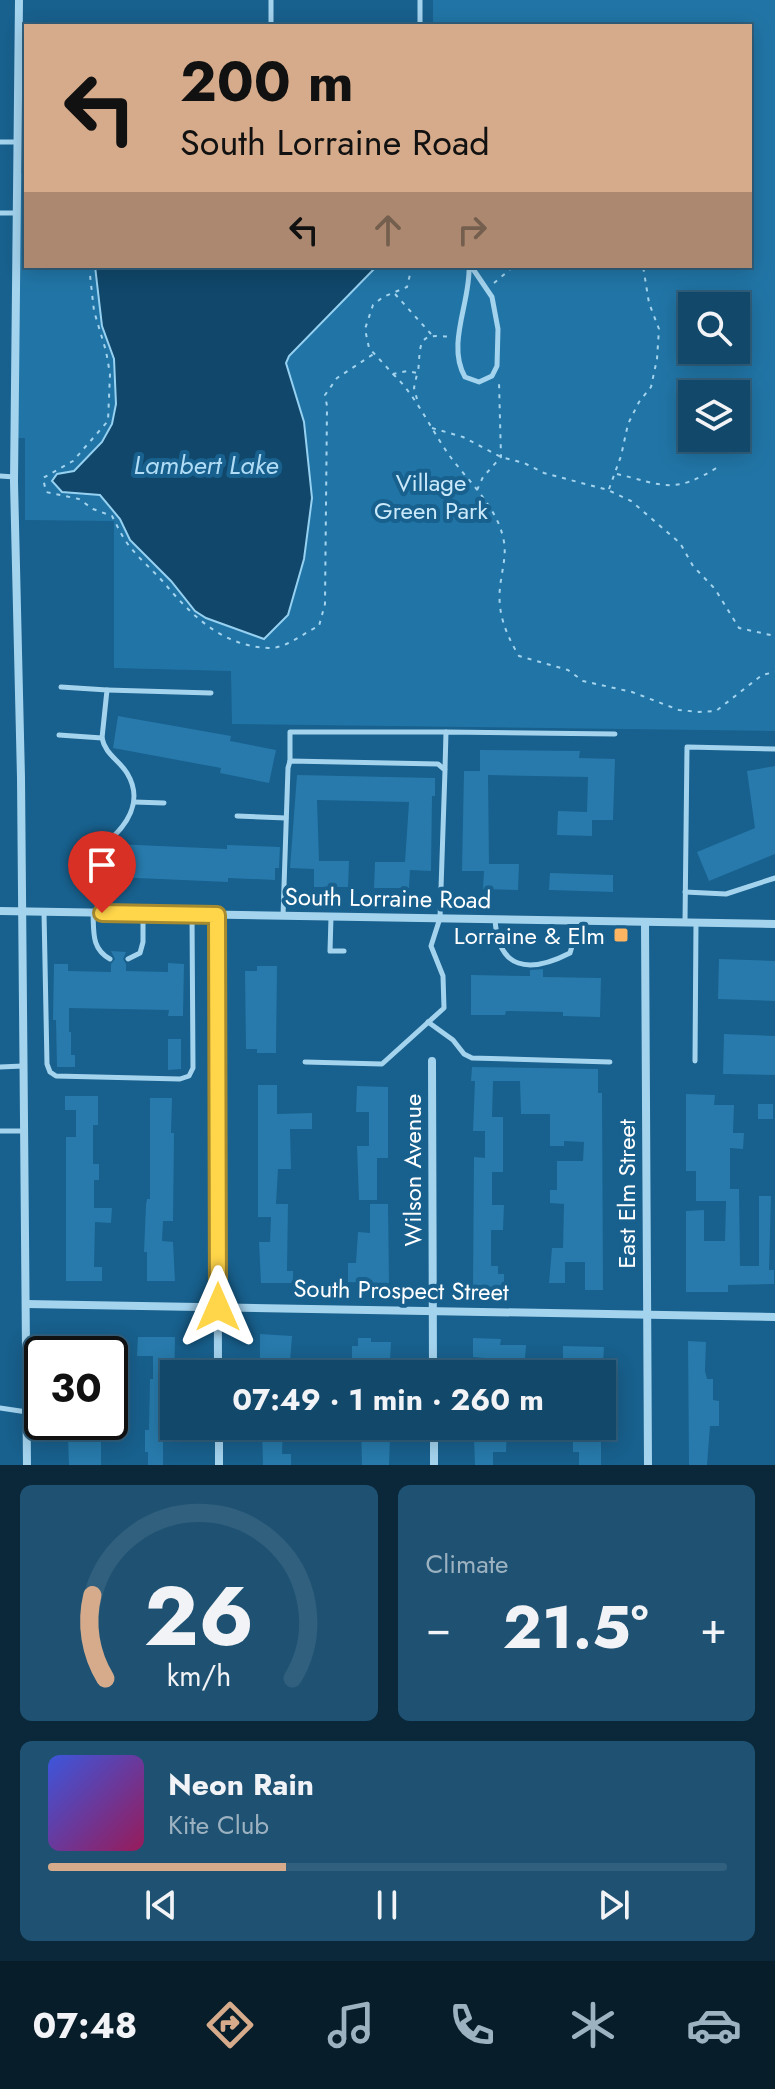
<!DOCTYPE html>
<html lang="en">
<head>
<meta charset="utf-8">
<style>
	body { margin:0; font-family:Jost,sans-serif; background:#1f5272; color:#f1f3f6; height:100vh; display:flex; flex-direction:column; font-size:30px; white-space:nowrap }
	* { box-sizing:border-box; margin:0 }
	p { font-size:26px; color:#9cb2c1 }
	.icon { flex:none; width:44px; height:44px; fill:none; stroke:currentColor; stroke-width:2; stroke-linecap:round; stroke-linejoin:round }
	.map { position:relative; height:1465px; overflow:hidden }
	.panel { display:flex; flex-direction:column; gap:20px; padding:20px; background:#0a283a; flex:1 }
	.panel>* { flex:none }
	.top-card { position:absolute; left:24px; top:24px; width:728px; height:244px; border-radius:0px; box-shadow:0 4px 20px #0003,0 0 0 2px #31607e; background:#d6ab8b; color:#111; overflow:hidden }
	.buttons { position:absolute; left:678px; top:292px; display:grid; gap:16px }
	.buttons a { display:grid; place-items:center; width:72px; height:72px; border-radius:0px; background:#12486a; box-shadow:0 4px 20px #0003,0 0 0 2px #31607e; font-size:40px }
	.speed { position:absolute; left:24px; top:1336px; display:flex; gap:16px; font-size:40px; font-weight:700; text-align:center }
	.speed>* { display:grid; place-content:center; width:104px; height:104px; border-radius:50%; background:#12486a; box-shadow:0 4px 20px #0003,0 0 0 2px #31607e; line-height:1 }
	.speed .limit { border:4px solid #111; border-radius:12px; background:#fff; color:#111 }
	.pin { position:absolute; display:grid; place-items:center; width:68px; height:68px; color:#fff; margin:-82px -34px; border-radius:50% 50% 50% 0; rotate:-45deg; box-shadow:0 0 8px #0007 }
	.pin .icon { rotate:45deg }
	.me { position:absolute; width:88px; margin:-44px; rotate:0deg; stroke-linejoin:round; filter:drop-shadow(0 0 6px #0008) }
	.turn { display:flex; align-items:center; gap:28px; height:168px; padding:0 24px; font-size:36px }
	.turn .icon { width:104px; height:104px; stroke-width:2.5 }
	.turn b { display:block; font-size:56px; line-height:68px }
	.lanes { display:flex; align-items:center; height:76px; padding:0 24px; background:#0003; justify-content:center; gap:40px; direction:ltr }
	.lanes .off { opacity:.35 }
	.big { font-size:60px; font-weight:700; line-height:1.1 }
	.panel .card { flex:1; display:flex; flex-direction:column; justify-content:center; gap:12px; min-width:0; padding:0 28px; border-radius:12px; background:#1f5272 }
	.panel .dial { align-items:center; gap:0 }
	.dial svg { height:208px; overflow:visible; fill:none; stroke:#31607e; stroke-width:7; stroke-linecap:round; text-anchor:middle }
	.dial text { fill:#f1f3f6; stroke:none }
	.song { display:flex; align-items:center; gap:24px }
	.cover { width:96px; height:96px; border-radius:12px; background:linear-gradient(135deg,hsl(230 70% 55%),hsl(330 70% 35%)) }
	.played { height:8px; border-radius:4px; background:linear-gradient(90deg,#d6ab8b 35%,#31607e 35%) }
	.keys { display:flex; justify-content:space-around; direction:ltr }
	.heat { display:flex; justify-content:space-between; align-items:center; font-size:44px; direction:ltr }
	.panel .tiles { flex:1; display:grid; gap:20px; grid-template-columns:1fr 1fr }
	.card:last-child { grid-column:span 2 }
	.trip { position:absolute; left:160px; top:1360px; width:456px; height:80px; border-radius:0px; background:#12486a; box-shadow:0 4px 20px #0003,0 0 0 2px #31607e; font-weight:700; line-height:80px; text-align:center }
	.tabs { display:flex; height:128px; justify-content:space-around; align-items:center; background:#071d2a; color:#9cb2c1 }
	.tabs .icon { width:56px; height:56px }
	.tabs .on { color:#d6ab8b }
	.tabs b { font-size:36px; color:#f1f3f6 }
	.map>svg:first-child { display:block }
	.green { fill:#2175a6; fill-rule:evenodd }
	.water { fill:#10476a; stroke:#97d1f1; stroke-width:2 }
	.building { fill:#277aab }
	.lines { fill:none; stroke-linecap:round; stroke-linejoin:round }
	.path { stroke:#a4d3ee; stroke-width:2; stroke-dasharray:4 6; stroke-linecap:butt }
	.service { stroke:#a4d3ee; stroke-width:5 }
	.minor { stroke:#a4d3ee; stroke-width:8 }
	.route-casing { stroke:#a68a30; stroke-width:20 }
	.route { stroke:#ffd54a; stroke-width:14 }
	.poi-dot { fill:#ffb561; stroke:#18608d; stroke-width:3 }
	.labels { text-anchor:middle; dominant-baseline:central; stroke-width:8; stroke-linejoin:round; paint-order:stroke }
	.park-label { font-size:24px; fill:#cae9fa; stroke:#18608d }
	.street-label { font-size:24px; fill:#fff; stroke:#18608d }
	.poi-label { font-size:24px; fill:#fff; stroke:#18608d; text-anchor:end }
	.water-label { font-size:26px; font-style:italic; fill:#b0dcf6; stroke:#18608d }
</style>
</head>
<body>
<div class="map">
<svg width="775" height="1465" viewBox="0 0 775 1465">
	<rect width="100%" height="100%" fill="#18608d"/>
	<path class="green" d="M433,0H775V731L232,724L231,671L114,668V521L25,520V438H17L15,173H26V266H750V26H433ZM692,306H736V350H692ZM692,394H736V438H692Z"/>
	<path class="water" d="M95,266H377L289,356L286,363L304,422L312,498L304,559L288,615L264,639L206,618L195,611L171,581L130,540L120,519L100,495L62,492L52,481L57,474L74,471L102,442L112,424L116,404L114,359L102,326Z"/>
	<g class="building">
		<path d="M118,716L231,736L230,741L276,750L269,783L220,773L221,768L113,748Z"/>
		<path d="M480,750L580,751L579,758L615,759L613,820H592V836L557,835L558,811L587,812L588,777L488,775L489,864H519L518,890L483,889L484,871H462L464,771H480Z"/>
		<path d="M775,766V854L709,881L697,852L755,828L747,771Z"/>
		<path d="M297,775L435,778V796H432L431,871L410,870L409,888H374L375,862H405L409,802L317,800L319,861H349L348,887H314V869L290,868Z"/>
		<path d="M115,844L227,849V845L280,847L279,868H275V880L228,878V882L114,877Z"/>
		<path d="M550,873L613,875V892L549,890Z"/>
		<path d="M111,951L126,952L123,959L126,964V971L168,972V963L184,964L183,1016H168L169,1010L69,1008V1032H71V1055H75V1067H57L56,1020H53L54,964H68V971L111,972V964L115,959Z"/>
		<path d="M719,959L775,961V1001L718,999Z"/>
		<path d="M257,966H277L276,1053H257V1049H246L245,971H257Z"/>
		<path d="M543,969V977L601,978L600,1017L563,1016V1012L506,1011L505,1015H471V975L530,976V970Z"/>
		<path d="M724,1034L775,1036V1075L723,1074Z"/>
		<path d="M168,1039H181V1069L168,1070Z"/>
		<path d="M472,1067L598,1069V1093H602L603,1290H585V1262H565V1283H549L552,1248H563L564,1204L550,1203V1190H557V1161H583L584,1142L564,1141V1146H550V1114H521L520,1081H493L492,1117H503V1172H492V1205H504L503,1230H491V1266H498V1274H504V1289H481V1285H473L474,1157L485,1158V1131H473L475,1081H471Z"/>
		<path d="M258,1085H277V1114L312,1113V1129H290L291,1169H278L276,1204H288L287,1271H293V1283H261L259,1242H270L271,1217H258Z"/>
		<path d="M357,1086L388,1087V1158H377V1200H359L357,1146H369V1112H356Z"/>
		<path d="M686,1094L715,1095L714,1105H734L733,1133H744L743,1149L730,1148V1189H739L740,1266H759V1196H771L769,1270H774V1284L728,1285V1292H686V1211L704,1210V1241H725L726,1201H696V1171H686Z"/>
		<path d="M65,1096H98V1125H93V1164H99V1180H94V1208H112L111,1223L95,1222L94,1267H102V1281H66V1137H76V1110H65Z"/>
		<path d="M150,1098H172L171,1133H174L173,1221H163L162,1241L173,1242L175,1281H147V1252H144L146,1205L147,1199H150Z"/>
		<rect x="758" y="1104" width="15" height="15"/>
		<path d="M370,1204H388L389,1283L348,1282V1263H356L358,1232L370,1233Z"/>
		<path d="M67,1334H100V1352L67,1351Z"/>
		<path d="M260,1334L292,1336L289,1374H260Z"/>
		<path d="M138,1337H175L173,1441H163V1465H148V1452H145V1430H149L150,1379H153V1356H137Z"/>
		<path d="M358,1338H371V1342H391L390,1360H377L376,1374H358L359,1359H352V1346H358Z"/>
		<path d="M473,1338L501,1339L500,1345H526L525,1359H505L504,1374H485V1358L473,1357Z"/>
		<path d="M688,1341L706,1342L705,1371L707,1379H713V1400L719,1401V1426H710L707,1465H689Z"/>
		<path d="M563,1346L604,1347L603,1364H587V1374H571V1363H563Z"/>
		<path d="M262,1426H283L282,1454H291V1465H263Z"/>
		<path d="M361,1426H377V1436H390L389,1465H362Z"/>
		<path d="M488,1426H507L506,1452H493V1465H475L474,1437H488Z"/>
		<path d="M80,1428H101V1465H69L68,1437H80Z"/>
		<path d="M573,1428H601V1465H579V1452H573Z"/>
	</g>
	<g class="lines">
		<g class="path">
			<path d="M89,266L94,311L106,351L110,374L108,421L73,461L43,478L46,492L79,499L93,509L112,516C117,525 121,535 127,543C138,558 153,570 165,584C192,616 223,646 268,648C286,649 303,633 319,626L325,604L327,406L325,395L337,378L375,353"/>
			<path d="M412,266L407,287L383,297L373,305L365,329L369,348L393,374L407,371L418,373C421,344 416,332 450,337"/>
			<path d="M657,266H706"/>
			<path d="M494,283L514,266"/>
			<path d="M395,294L431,334"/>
			<path d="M393,374C417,397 430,428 449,455C468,481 496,506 503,537C507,553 503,565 501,580C496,609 504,631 519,656L568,670L583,681L632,692L679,710L699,712L716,711L762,675L775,672"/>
			<path d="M417,399L414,388L417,374"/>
			<path d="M432,428L463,437L501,457L524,463L544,473L608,490L631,501L680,543L693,566L715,589L739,628L775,636"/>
			<path d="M617,474C664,485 673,495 718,467"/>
			<path d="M609,489L621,456L628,424L639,402L651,387L657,359L659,329L649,303L643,266"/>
			<path d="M477,490L483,477L501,457L499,382"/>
		</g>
		<g class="service">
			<path d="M271,0V26"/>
			<path d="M362,26H420"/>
			<path d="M420,26V0"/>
			<path d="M0,142H17"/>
			<path d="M0,213H17"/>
			<path d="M469,266C471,301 446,344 465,377L479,382L492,376L497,366L498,329L492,297L471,266"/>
			<path d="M0,476L15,477"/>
			<path d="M61,687L107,690L102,738"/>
			<path d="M107,690L211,693"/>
			<path d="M59,735L102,738C105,754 119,760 127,773C144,801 127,826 105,844L103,912"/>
			<path d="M290,761V732H446"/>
			<path d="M445,769L446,732L615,734"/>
			<path d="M134,802L164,803"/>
			<path d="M237,816L286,818"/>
			<path d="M685,892L726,894L775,878"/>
			<path d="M44,912L47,1064L50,1072L56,1076L180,1079L189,1076L193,1068L192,915"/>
			<path d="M93,913C94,931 91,949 110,959"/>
			<path d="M283,916L288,768L290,761L438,764L445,770L440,918L431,946L443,976L444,1008L382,1064L305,1062"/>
			<path d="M331,917L330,951H344"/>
			<path d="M495,919C498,970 529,974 570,953L579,922"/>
			<path d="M685,922L687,747L775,749"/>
			<path d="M128,959L140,953L143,942V913"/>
			<path d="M428,1022L453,1040L464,1054L472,1058L610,1062"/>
			<path d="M695,1061L696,923"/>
			<path d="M0,1067L23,1066"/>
			<path d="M0,1131H24"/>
			<path d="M0,1408L27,1412"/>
		</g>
		<g class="minor">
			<path d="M19,0L14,482L21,778L27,1465"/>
			<path d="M0,911L775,924"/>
			<path d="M217,915L218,1374"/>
			<path d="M645,922L648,1465"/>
			<path d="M432,1061L433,1374"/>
			<path d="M26,1304L775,1317"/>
			<path d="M219,1426V1465"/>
			<path d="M434,1426V1465"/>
		</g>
	</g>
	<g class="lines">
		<defs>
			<path id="route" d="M102,913L217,915L218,1307"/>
		</defs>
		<use href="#route" class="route-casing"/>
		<use href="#route" class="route"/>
	</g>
	<rect class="poi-dot" x="613" y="927" width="16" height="16" rx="4"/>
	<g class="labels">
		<g class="park-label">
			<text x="431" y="482">Village<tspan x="431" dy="28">Green Park</tspan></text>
		</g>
		<g class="street-label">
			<text transform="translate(388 898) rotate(1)">South Lorraine Road</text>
			<text transform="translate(412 1170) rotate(-90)">Wilson Avenue</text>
			<text transform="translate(626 1194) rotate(-90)">East Elm Street</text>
			<text transform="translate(401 1290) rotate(1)">South Prospect Street</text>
		</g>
		<g class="poi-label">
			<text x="605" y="935">Lorraine &amp; Elm</text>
		</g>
		<g class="water-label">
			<text x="206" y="465">Lambert Lake</text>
		</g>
	</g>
</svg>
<div class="buttons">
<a><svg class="icon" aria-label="search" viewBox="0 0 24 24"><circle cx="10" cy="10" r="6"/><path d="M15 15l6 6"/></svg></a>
<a><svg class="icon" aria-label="layers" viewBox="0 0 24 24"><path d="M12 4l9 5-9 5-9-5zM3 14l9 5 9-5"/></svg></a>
</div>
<div class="speed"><div class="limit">30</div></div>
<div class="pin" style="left:102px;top:913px;background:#d93025"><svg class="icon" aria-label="arrive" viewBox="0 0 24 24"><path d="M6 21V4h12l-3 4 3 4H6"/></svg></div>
<svg class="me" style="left:218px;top:1307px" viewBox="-20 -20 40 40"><path d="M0-17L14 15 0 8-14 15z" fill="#ffd54a" stroke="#fff" stroke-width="4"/></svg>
<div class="trip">07:49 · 1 min · 260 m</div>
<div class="top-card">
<div class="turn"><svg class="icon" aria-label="left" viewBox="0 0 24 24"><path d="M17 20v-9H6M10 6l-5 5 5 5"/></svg><div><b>200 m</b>South Lorraine Road</div></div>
<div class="lanes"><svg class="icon" aria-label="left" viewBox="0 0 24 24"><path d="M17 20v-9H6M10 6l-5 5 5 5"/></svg><svg class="icon off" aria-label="ahead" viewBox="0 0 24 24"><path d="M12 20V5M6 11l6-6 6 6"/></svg><svg class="icon off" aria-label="right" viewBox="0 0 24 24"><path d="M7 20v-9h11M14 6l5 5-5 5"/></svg></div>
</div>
</div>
<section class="panel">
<div class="tiles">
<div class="card dial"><svg viewBox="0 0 100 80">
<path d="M14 69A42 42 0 1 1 86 69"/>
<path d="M14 69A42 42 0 0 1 9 37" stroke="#d6ab8b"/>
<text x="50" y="56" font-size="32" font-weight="700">26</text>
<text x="50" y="72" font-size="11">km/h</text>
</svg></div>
<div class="card"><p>Climate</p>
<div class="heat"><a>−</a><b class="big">21.5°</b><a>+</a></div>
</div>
<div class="card">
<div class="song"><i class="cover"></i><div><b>Neon Rain</b><p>Kite Club</p></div></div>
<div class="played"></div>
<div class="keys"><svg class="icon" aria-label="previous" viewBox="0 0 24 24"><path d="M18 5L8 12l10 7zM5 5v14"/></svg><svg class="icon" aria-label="pause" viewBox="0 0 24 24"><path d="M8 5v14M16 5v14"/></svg><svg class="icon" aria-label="next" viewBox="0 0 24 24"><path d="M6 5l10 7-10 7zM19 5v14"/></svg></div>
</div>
</div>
</section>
<nav class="tabs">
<b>07:48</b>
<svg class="icon on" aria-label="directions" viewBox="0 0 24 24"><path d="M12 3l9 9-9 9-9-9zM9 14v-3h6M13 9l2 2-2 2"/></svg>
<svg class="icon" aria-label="music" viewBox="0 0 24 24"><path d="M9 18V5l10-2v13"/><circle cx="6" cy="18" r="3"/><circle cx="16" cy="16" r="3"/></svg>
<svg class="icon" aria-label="phone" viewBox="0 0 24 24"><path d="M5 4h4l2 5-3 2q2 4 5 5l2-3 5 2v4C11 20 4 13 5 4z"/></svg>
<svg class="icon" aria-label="climate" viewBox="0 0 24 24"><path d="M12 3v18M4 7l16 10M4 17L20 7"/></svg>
<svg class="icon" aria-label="car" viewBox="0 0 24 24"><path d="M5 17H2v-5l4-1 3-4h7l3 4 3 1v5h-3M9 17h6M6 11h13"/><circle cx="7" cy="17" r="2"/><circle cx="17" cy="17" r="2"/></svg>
</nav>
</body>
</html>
